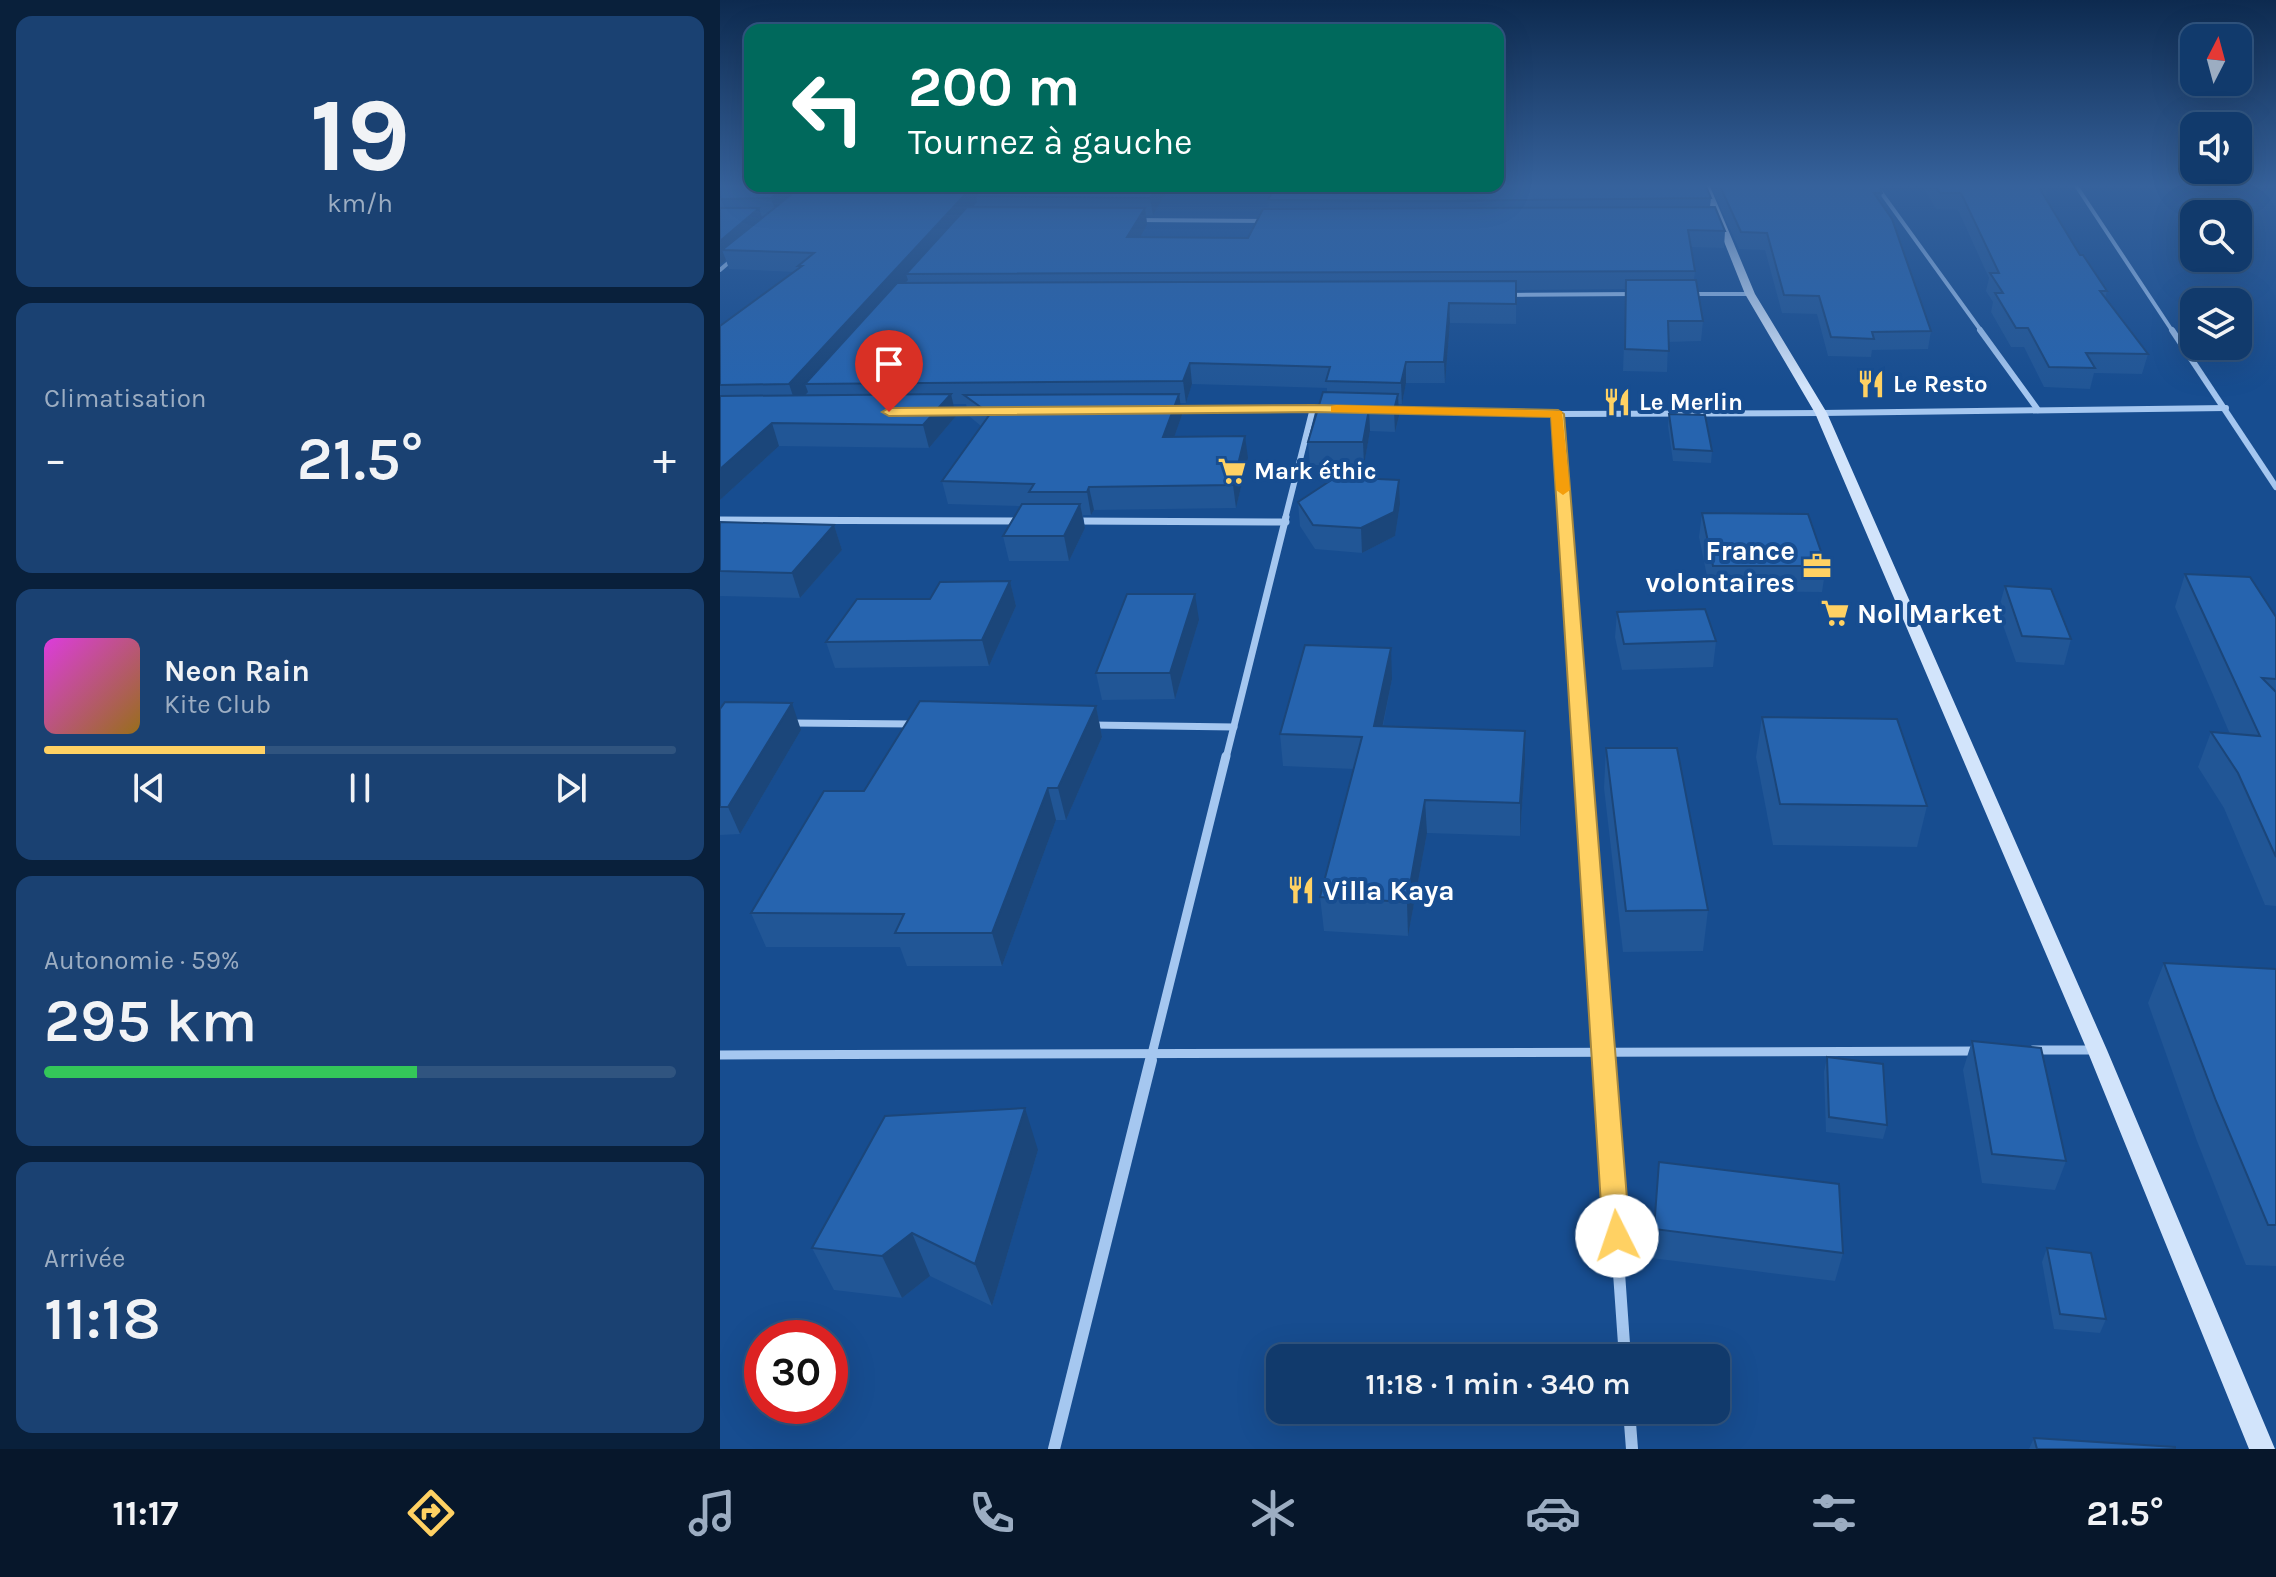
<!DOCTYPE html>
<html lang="fr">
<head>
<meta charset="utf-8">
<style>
	body { margin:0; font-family:Karla,sans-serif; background:#1a4172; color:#f1f3f6; height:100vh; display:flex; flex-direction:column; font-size:30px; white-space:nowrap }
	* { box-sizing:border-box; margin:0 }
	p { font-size:26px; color:#9cadc2 }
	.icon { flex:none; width:44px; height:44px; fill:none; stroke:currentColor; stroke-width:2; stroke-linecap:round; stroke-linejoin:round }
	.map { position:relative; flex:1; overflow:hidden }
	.side { display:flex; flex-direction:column; gap:16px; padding:16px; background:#09203b; width:720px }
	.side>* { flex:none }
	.hud { position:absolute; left:24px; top:24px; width:760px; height:168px; border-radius:16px; box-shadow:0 8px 32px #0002,0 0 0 2px #30547f; background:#00695c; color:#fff; overflow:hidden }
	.needle { width:52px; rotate:6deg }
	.controls { position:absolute; left:1460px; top:24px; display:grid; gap:16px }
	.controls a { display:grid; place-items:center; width:72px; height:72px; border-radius:16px; background:#113a6c; box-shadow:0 8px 32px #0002,0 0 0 2px #30547f; font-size:40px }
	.speed { position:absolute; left:24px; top:1320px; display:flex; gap:16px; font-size:40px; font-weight:700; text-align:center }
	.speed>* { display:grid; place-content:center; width:104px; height:104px; border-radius:50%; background:#113a6c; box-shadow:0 8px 32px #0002,0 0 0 2px #30547f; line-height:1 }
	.speed .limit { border:12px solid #d22; background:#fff; color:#111 }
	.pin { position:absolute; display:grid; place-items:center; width:68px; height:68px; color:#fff; margin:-82px -34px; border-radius:50% 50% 50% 0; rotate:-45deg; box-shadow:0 0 8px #0007 }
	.pin .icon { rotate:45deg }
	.me { position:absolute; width:88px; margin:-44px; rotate:356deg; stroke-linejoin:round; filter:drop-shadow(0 0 6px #0008) }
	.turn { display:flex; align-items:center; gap:28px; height:168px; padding:0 32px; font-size:36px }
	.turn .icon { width:104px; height:104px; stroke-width:2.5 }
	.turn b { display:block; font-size:56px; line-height:68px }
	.big { font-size:60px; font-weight:600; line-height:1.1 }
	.side .card { flex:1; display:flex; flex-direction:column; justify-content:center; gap:12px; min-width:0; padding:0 28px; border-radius:16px; background:#1a4172 }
	.side .dial { align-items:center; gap:0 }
	.dial b { font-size:104px; line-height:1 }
	.song { display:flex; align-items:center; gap:24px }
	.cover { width:96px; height:96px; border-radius:12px; background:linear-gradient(135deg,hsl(300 70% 55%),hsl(40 70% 35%)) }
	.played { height:8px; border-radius:4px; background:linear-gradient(90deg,#ffd163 35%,#30547f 35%) }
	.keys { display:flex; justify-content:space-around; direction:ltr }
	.heat { display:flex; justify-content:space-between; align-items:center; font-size:44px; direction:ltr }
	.charge { height:12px; border-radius:6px; background:linear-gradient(90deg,#34c759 59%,#30547f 0) }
	.trip { position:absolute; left:546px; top:1344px; width:464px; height:80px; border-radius:16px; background:#113a6c; box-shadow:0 8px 32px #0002,0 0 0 2px #30547f; font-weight:600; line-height:80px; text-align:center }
	.dock { display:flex; height:128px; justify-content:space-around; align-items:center; background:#07172b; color:#9cadc2 }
	.dock .icon { width:56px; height:56px }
	.dock .current { color:#ffd163 }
	.dock b { font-size:36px; color:#f1f3f6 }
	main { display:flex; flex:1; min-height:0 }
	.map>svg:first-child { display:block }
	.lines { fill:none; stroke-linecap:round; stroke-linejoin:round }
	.minor-far4 { stroke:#a5c7f0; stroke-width:4 }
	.minor-far3 { stroke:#a5c7f0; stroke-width:6 }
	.minor-far2 { stroke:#a5c7f0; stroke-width:7 }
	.minor-far1 { stroke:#a5c7f0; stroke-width:9 }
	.minor { stroke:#a5c7f0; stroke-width:12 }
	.tertiary { fill:#a5c7f0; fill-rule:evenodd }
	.secondary { fill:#d2e4fb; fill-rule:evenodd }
	.wall { fill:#215696 }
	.shaded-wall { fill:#1b467a }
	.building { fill:#2664af; stroke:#1b467a; stroke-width:2 }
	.route { fill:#ffd163; stroke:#a68840; stroke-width:2 }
	.slow { fill:#f59e0b }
	.labels { text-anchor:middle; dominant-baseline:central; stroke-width:8; stroke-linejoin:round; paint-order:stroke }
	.far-poi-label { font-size:24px; font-weight:bold; fill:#fff; stroke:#174d90; text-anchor:start }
	.poi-label { font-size:28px; font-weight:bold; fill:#fff; stroke:#174d90; text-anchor:start }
</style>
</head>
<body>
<main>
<section class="side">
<div class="card dial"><b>19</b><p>km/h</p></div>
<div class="card"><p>Climatisation</p>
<div class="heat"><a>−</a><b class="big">21.5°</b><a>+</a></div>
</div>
<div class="card">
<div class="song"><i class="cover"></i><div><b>Neon Rain</b><p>Kite Club</p></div></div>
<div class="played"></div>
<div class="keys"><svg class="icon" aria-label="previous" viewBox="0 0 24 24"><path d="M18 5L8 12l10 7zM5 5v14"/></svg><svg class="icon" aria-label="pause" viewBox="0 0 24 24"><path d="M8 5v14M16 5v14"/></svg><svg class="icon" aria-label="next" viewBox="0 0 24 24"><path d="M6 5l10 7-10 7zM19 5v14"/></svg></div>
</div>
<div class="card"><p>Autonomie · 59%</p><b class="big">295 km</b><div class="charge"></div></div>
<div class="card"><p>Arrivée</p><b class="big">11:18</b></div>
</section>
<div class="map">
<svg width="1556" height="1449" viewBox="0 0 1556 1449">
	<rect width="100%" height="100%" fill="#174d90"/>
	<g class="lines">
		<g class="minor-far4">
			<path d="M1155,184L1262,332"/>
			<path d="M1355,184L1453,332"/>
			<path d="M417,220L547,221"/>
			<path d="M0,270L14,258"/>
			<path d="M970,294H1030"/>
			<path d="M786,295L917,294"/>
		</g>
		<g class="minor-far3">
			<path d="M1260,330L1318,410"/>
			<path d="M1452,330L1556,487"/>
			<path d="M1101,413L1506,408"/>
			<path d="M838,414L845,519"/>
			<path d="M565,519L593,408"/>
		</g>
		<g class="minor-far2">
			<path d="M845,517L862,758"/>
			<path d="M0,520L301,521"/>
			<path d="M355,521L566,522"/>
			<path d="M71,723L194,724"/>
			<path d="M371,725L514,727"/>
			<path d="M506,758L566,517"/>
		</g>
		<g class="minor-far1">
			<path d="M862,756L884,1062"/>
			<path d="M1313,1050H1375"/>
			<path d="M0,1055L1259,1051"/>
			<path d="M430,1062L506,756"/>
		</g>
		<g class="minor">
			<path d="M884,1060L905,1358"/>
			<path d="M909,1410L912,1449"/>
			<path d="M334,1449L431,1060"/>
		</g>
		<g class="tertiary">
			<path d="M617,406L622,409L620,411L441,413L436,410L441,407Z"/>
			<path d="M661,407L838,411L1101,410L1106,413L1101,416L838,417L657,412V408Z"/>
			<path d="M217,408H265L270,411L265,414L213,413L212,411Z"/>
		</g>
		<path class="secondary" d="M981,184H989L1035,294L1107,413L1387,1050L1555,1449H1529L1367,1050L1095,413L1025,294Z"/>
	</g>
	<g class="wall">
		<path d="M0,184L450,186L433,215H426L427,225L420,237L528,238L549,209L548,200L991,198L990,207L1005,231L1004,248L971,247L975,271L974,280L983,321L981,341L948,342L947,372L903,371L906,289L796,290V324L730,323L725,383H686L682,404H678L679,416L675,432L650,431L644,465H590L588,442L607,392V388L472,384L466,403H460L462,415L454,437L528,458L516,508L374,510L371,515H363L365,528L349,561H289L283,536L300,506L228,504L222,481L261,426L249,416L246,404H233L236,416L209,448L59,446L0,500V326L75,272L9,269L6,260L0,265Z"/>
		<path d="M990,184H1159L1162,193L1160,202L1211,331L1208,349L1152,350L1151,357L1108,356L1097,314L1062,313L1045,250L1019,249Z"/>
		<path d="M1201,184H1328L1326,197L1360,255L1387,291L1385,298L1428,354L1422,374L1374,373L1370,389L1324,387L1304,347H1291L1271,312L1273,302L1266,291L1269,278L1238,210L1216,209Z"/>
		<path d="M949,414L992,451L991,463L953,461L948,426Z"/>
		<path d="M679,480L680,504L675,536L642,553L595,549L580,526L578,502Z"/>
		<path d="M982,513L1106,566L1102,592L990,591L979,537Z"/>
		<path d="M0,522L114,525L122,550L80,598L0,596Z"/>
		<path d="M1465,574L1556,617V906L1545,905L1504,808L1478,767L1491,732L1510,734L1455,607Z"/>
		<path d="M290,581L296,606L269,666L115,668L106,642L210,599Z"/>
		<path d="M1285,586L1351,639L1344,665L1296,662L1278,611Z"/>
		<path d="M897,612L996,641L993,667L902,670L895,637Z"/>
		<path d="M479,620L455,699L382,700L376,673Z"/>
		<path d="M672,679L663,726L805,731V763L800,836L707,833L688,936L604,931L600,897L634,769L563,766L560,734Z"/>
		<path d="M376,706L382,737L346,820H336L282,966H187L180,947H46L31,913L144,791Z"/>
		<path d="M0,709L81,730L20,834L0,835Z"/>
		<path d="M1042,717L1207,806L1197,847L1053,845L1036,757Z"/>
		<path d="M886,748L988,910L983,951L903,952L884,788Z"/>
		<path d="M1444,963L1556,969V1266L1526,1265L1477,1141L1428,1003Z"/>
		<path d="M1252,1041L1346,1161L1335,1190L1262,1183L1243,1070Z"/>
		<path d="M1107,1057L1167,1125L1163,1139L1106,1132L1104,1072Z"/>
		<path d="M318,1150L272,1306L210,1276L182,1298L114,1290L92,1248Z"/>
		<path d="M939,1162L1123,1253L1115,1281L931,1258Z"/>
		<path d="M1327,1248L1386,1319L1380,1333L1334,1329L1322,1262Z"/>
		<path d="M1314,1438L1455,1449H1309Z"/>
	</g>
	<g class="shaded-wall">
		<path d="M66,186H92L57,216L51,198Z"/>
		<path d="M253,186H272L256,196L257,202L193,274H186L188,280L95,384H85L88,392L76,405L69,384Z"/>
		<path d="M437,186H450L433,215L430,198Z"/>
		<path d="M39,208L45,226L2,250L6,260L0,265V241Z"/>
		<path d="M425,208L427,225L410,255L407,237Z"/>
		<path d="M729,303L730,323L725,383L724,362Z"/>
		<path d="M686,362V383L682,404L681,383Z"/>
		<path d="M470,363L472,384L466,403L463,381Z"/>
		<path d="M231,394L236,416L209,448L203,425Z"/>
		<path d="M459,394L462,415L446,460L443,437Z"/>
		<path d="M678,394L679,416L675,432L674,410Z"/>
		<path d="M649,409L650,431L644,465L643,442Z"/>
		<path d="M52,423L59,446L0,500V469Z"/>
		<path d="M525,436L528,458L516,508L513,485Z"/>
		<path d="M679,480L680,504L675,536L642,553L641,528Z"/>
		<path d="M369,487L374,510L371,515L367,492Z"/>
		<path d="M360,504L365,528L349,561L344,536Z"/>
		<path d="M114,525L122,550L80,598L72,573Z"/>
		<path d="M290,581L296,606L269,666L262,640Z"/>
		<path d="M475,594L479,620L455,699L450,673Z"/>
		<path d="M671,648L672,679L656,758L654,726Z"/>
		<path d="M72,703L81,730L20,834L8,807Z"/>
		<path d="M376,706L382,737L346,820L338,788Z"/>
		<path d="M805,731V763L800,836V803Z"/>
		<path d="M328,788L336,820L282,966L272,933Z"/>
		<path d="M705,800L707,833L688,936L687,902Z"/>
		<path d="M305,1108L318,1150L272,1306L255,1264Z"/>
		<path d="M192,1233L210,1276L182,1298L162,1256Z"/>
	</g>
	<g class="building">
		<path d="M0,184H30V186H66L51,198L0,199Z"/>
		<path d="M778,184H985L991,198L716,201L548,200L555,186H778Z"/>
		<path d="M999,184H1159L1162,193H1154L1172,219L1211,331L1152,332L1154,339L1111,337L1099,296L1064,295L1047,233L1021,232Z"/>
		<path d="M1214,184H1317L1360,255H1363L1387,291H1380L1428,354L1366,353L1375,368L1329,367L1308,328H1296L1275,293H1283L1270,273H1279L1241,193H1220Z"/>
		<path d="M82,186H253L69,384L0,385V326L82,266H78L94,253L2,250Z"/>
		<path d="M265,186H437L430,198L256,196Z"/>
		<path d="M247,207L425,208L407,237L528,238L543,209L995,207L1005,231L968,230L975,271L186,274Z"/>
		<path d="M0,208H39L0,241Z"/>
		<path d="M906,280H976L983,321H948L949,351L905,349Z"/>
		<path d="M796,281V304L729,303L724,362H686L681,383L606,381L610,367L470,363L463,381L85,384L177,283Z"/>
		<path d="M603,392L678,394L674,410L649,409L643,442H588Z"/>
		<path d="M231,394L203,425L52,423L0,469V396Z"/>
		<path d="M459,394L443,437L525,436L513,485L369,487L367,492H309L314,484L222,481L270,414L244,395Z"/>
		<path d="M949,414L985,415L992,451L954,449Z"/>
		<path d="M616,477L679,480L674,512L641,528L593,525L578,502Z"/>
		<path d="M302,504H360L344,536H283Z"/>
		<path d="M982,513L1088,514L1106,566H993Z"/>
		<path d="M0,522L114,525L72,573L0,571Z"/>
		<path d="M1465,574L1530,577L1556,617V679L1542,678L1556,692V857L1518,773L1491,732L1540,736Z"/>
		<path d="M290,581L262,640L106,642L137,599H210L220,582Z"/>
		<path d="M1285,586L1331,589L1351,639L1302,636Z"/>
		<path d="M407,594H475L450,673H376Z"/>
		<path d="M985,609L996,641L904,644L897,612Z"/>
		<path d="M585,645L671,648L654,726L805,731L800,803L705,800L687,902L600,897L642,737L560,734Z"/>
		<path d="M200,701L376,706L338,788H328L272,933H175L184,914L31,913L104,791H144Z"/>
		<path d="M5,702L72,703L8,807H0V709Z"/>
		<path d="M1042,717L1177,719L1207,806L1060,804Z"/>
		<path d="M886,748H957L988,910L906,911Z"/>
		<path d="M1444,963L1556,969V1225H1548L1496,1101Z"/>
		<path d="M1252,1041L1321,1048L1346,1161L1272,1154Z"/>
		<path d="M1107,1057L1163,1064L1167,1125L1109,1117Z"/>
		<path d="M305,1108L255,1264L192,1233L162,1256L92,1248L165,1116Z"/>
		<path d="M939,1162L1119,1184L1123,1253L934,1229Z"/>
		<path d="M1327,1248L1371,1253L1386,1319L1340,1314Z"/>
		<path d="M1314,1438L1455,1447V1449H1317Z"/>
	</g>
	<linearGradient id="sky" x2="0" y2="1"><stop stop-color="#0d2a4f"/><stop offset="0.48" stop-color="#36629c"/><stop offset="1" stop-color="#36629c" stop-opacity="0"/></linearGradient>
	<rect width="1556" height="387" fill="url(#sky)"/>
	<path class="route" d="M593,405L838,410L844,414L910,1236L906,1244L897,1248L887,1244L883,1236L831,417L593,412L169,416L162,412L169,408Z"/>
	<path class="slow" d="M616,405L842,411L850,490L843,495L836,490L831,417L611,412V406Z"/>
	<defs>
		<symbol id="restaurant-bare" viewBox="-9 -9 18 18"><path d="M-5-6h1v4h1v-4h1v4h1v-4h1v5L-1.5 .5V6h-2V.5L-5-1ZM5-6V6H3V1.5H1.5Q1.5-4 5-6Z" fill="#ffd163" stroke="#174d90" stroke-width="2.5" paint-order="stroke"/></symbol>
		<symbol id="supermarket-bare" viewBox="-9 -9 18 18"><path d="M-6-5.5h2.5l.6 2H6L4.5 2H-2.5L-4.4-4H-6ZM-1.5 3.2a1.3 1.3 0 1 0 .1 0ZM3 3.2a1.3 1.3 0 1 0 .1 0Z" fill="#ffd163" stroke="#174d90" stroke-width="2.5" paint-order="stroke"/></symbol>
		<symbol id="office-bare" viewBox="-9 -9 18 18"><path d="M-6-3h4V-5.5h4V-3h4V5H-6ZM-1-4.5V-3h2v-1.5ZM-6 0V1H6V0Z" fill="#ffd163" stroke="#174d90" stroke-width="2.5" paint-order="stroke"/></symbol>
	</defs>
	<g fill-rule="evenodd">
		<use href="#restaurant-bare" x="1131" y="364" width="40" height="40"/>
		<use href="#restaurant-bare" x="877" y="382" width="40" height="40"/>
		<use href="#supermarket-bare" x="492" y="451" width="40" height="40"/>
		<use href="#office-bare" x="1077" y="546" width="40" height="40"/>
		<use href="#supermarket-bare" x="1095" y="593" width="40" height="40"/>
		<use href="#restaurant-bare" x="561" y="870" width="40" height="40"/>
	</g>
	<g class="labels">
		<g class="far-poi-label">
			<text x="1173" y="384">Le Resto</text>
			<text x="919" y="402">Le Merlin</text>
			<text x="534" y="471">Mark éthic</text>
		</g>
		<g class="poi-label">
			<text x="1075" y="550" text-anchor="end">France<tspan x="1075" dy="32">volontaires</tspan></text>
			<text x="1137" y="613">Nol Market</text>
			<text x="603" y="890">Villa Kaya</text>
		</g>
	</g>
</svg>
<div class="controls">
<a><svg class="needle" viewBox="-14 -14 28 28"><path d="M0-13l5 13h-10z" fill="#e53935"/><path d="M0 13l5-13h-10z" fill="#9cadc2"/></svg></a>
<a><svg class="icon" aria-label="sound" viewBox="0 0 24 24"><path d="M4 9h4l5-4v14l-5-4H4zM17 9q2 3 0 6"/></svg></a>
<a><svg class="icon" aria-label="search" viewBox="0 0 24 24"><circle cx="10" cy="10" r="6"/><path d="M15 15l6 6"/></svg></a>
<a><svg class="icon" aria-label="layers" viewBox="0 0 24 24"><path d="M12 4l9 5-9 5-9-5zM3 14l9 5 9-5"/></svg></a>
</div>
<div class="speed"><div class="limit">30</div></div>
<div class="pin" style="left:169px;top:412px;background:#d93025"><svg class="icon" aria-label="arrive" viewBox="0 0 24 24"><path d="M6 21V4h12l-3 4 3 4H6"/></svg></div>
<svg class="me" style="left:897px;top:1236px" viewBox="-20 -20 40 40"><circle r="19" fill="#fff"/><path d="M0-13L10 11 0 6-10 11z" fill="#ffd163"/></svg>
<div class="trip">11:18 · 1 min · 340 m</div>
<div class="hud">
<div class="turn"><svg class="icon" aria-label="left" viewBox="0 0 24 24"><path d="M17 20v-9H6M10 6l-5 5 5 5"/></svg><div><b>200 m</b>Tournez à gauche</div></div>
</div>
</div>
</main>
<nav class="dock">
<b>11:17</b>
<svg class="icon current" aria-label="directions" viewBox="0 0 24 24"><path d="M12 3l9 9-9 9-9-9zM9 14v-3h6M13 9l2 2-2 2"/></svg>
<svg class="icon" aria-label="music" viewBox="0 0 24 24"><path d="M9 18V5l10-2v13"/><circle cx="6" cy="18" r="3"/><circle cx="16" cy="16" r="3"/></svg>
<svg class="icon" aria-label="phone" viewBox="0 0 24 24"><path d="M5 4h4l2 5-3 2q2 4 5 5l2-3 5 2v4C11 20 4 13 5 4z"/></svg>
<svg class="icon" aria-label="climate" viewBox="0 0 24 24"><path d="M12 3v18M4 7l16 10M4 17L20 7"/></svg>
<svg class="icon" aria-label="car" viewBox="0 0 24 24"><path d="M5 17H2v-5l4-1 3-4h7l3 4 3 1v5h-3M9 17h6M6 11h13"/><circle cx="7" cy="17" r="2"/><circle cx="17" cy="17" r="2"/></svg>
<svg class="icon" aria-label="filters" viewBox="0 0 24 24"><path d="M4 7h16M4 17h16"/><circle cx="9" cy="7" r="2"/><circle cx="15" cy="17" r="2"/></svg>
<b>21.5°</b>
</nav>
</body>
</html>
